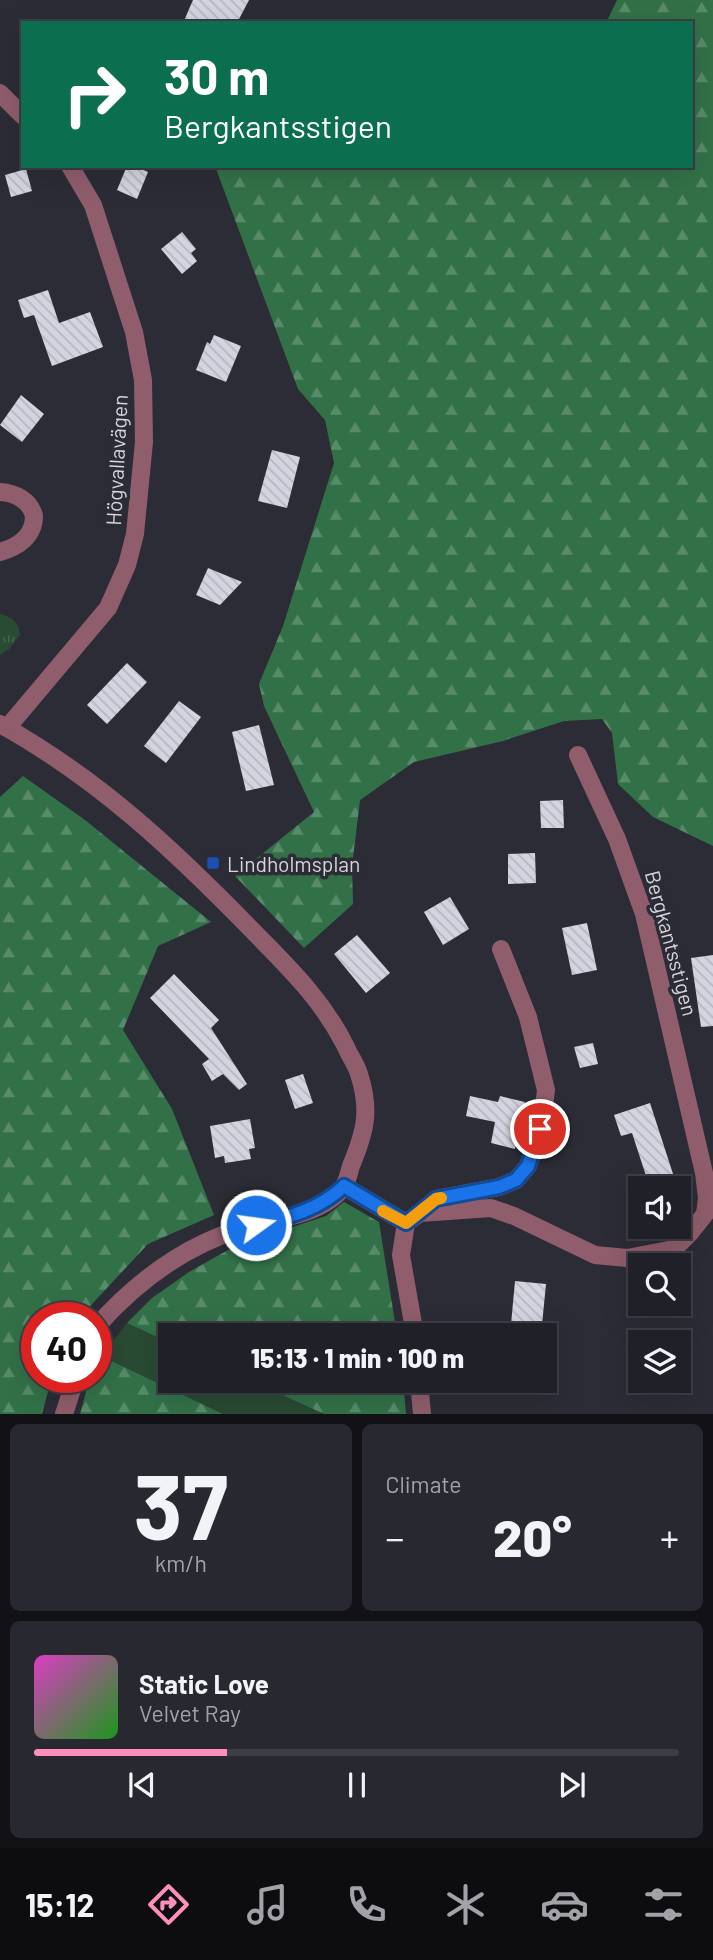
<!DOCTYPE html>
<html lang="en">
<head>
<meta charset="utf-8">
<style>
	body { margin:0; font-family:Barlow,sans-serif; background:#282930; color:#f1f3f6; height:100vh; display:flex; flex-direction:column; font-size:26px; white-space:nowrap }
	* { box-sizing:border-box; margin:0 }
	p { font-size:23px; color:#a2a3a8 }
	.icon { flex:none; width:38px; height:38px; fill:none; stroke:currentColor; stroke-width:2; stroke-linecap:round; stroke-linejoin:round }
	.map { position:relative; height:1414px; overflow:hidden }
	.panel { display:flex; flex-direction:column; gap:10px; padding:10px; background:#121216; flex:1 }
	.panel>* { flex:none }
	.guide { position:absolute; left:21px; top:21px; width:672px; height:147px; border-radius:0px; box-shadow:0 7px 28px #0002,0 0 0 2px #3d3e45; background:#0b6e4f; color:#fff; overflow:hidden }
	.buttons { position:absolute; left:628px; top:1176px; display:grid; gap:14px }
	.buttons a { display:grid; place-items:center; width:63px; height:63px; border-radius:0px; background:#202128; box-shadow:0 7px 28px #0002,0 0 0 2px #3d3e45; font-size:35px }
	.speed { position:absolute; left:21px; top:1302px; display:flex; gap:14px; font-size:35px; font-weight:700; text-align:center }
	.speed>* { display:grid; place-content:center; width:91px; height:91px; border-radius:50%; background:#202128; box-shadow:0 7px 28px #0002,0 0 0 2px #3d3e45; line-height:1 }
	.speed .limit { border:10px solid #d22; background:#fff; color:#111 }
	.pin { position:absolute; display:grid; place-items:center; width:60px; height:60px; color:#fff; margin:-30px; border:4px solid #fff; border-radius:50%; box-shadow:0 2px 7px #0007 }
	.me { position:absolute; width:77px; margin:-38px; rotate:76deg; stroke-linejoin:round; filter:drop-shadow(0 0 5px #0008) }
	.turn { display:flex; align-items:center; gap:24px; height:147px; padding:0 28px; font-size:32px }
	.turn .icon { width:91px; height:91px; stroke-width:2.5 }
	.turn b { display:block; font-size:49px; line-height:60px }
	.big { font-size:52px; font-weight:800; line-height:1.1 }
	.panel .widget { flex:1; display:flex; flex-direction:column; justify-content:center; gap:10px; min-width:0; padding:0 24px; border-radius:10px; background:#282930 }
	.panel .dial { align-items:center; gap:0 }
	.dial b { font-size:91px; line-height:1 }
	.song { display:flex; align-items:center; gap:21px }
	.cover { width:84px; height:84px; border-radius:10px; background:linear-gradient(135deg,hsl(310 70% 55%),hsl(120 70% 35%)) }
	.played { height:7px; border-radius:4px; background:linear-gradient(90deg,#fe8ebc 30%,#3d3e45 30%) }
	.keys { display:flex; justify-content:space-around; direction:ltr }
	.heat { display:flex; justify-content:space-between; align-items:center; font-size:38px; direction:ltr }
	.panel .tiles { flex:1; display:grid; gap:10px; grid-template-columns:1fr 1fr }
	.widget:last-child { grid-column:span 2 }
	.trip { position:absolute; left:158px; top:1323px; width:399px; height:70px; border-radius:0px; background:#202128; box-shadow:0 7px 28px #0002,0 0 0 2px #3d3e45; font-weight:800; line-height:70px; text-align:center }
	.dock { display:flex; height:112px; justify-content:space-around; align-items:center; background:#0d0d10; color:#a2a3a8 }
	.dock .icon { width:49px; height:49px }
	.dock .current { color:#fe8ebc }
	.dock b { font-size:32px; color:#f1f3f6 }
	.map>svg:first-child { display:block }
	.grass { fill:#294a33 }
	.forest { fill:url(#forest-firs) }
	.park { fill:url(#park-tufts) }
	.building { fill:url(#building-back-hatch) }
	.lines { fill:none; stroke-linecap:round; stroke-linejoin:round }
	.minor { stroke:#8f5d6c; stroke-width:18 }
	.route-casing { stroke:#114b97; stroke-width:18 }
	.route { stroke:#1a73e8; stroke-width:12 }
	.slow { stroke:#f59e0b; stroke-width:12 }
	.transit-dot { fill:#1a4fb4; stroke:#2b2c35; stroke-width:2.5 }
	.labels { text-anchor:middle; dominant-baseline:central; stroke-width:7; stroke-linejoin:round; paint-order:stroke }
	.street-label { font-size:21px; fill:#d5d5db; stroke:#2b2c35 }
	.poi-label { font-size:21px; fill:#d5d5db; stroke:#2b2c35; text-anchor:start }
</style>
</head>
<body>
<div class="map">
<svg width="713" height="1414" viewBox="0 0 713 1414">
	<defs>
		<pattern id="forest-firs" width="22" height="20" patternUnits="userSpaceOnUse" patternTransform="scale(1.75)"><rect width="22" height="20" fill="#327148"/><path d="M5 1l3.5 6h-7zM16 11l3.5 6h-7z" fill="#588b6a"/></pattern>
		<pattern id="park-tufts" width="24" height="20" patternUnits="userSpaceOnUse" patternTransform="scale(1.75)"><rect width="24" height="20" fill="#294a33"/><path d="M3 7l-1-3M5 7V3M7 7l1-3M15 17l-1-3M17 17v-4M19 17l1-3" fill="none" stroke="#476350"/></pattern>
		<pattern id="building-back-hatch" width="6" height="6" patternUnits="userSpaceOnUse" patternTransform="scale(1.75)"><rect width="6" height="6" fill="#d3d4e0"/><path d="M-1 5l2 2M0 0l6 6M5-1l2 2" fill="none" stroke="#b6b6c0"/></pattern>
	</defs>
	<rect width="100%" height="100%" fill="#2b2c35"/>
	<path class="grass" d="M127,1323L170,1343V1381H252L324,1414H223L101,1356Z"/>
	<g class="forest">
		<path d="M617,0H713V846L653,817L618,784L612,733L602,719L564,721L503,741L414,762L360,800L352,866L353,904L304,948L235,876L314,812L264,706L259,684L283,626L334,463L325,420L298,389L215,166H691V23H606Z"/>
		<path d="M23,776L85,820L211,922L158,946L123,1030L172,1109L214,1215L148,1244L79,1318H37V1377H52L42,1414H0V797Z"/>
		<path d="M344,1202L379,1222L397,1335H170V1343L127,1323L152,1298L189,1272L235,1246L326,1216Z"/>
		<path d="M101,1356L223,1414H80L90,1377H96V1363Z"/>
		<path d="M252,1381H403L406,1414H324Z"/>
	</g>
	<path class="park" d="M0,614C12,617 19,622 20,635L9,649L0,655Z"/>
	<g class="building">
		<path d="M193,0H249L237,23H183Z"/>
		<path d="M127,166H134L148,172L137,199L117,190Z"/>
		<path d="M26,169L32,191L11,197L5,175Z"/>
		<path d="M182,232L196,249L191,253L197,261L182,274L161,249Z"/>
		<path d="M48,290L59,323L90,312L103,347L52,366L34,315L24,318L18,300Z"/>
		<path d="M214,335L241,346L226,382L196,370L207,342L210,344Z"/>
		<path d="M21,395L44,414L22,442L0,425Z"/>
		<path d="M272,450L300,457L287,508L258,501Z"/>
		<path d="M208,568L242,582L220,605L196,595Z"/>
		<path d="M127,663L147,682L107,724L87,705Z"/>
		<path d="M179,701L201,717L166,763L144,746Z"/>
		<path d="M259,725L274,785L246,791L232,732Z"/>
		<path d="M563,800L564,828H541L540,801Z"/>
		<path d="M535,853L536,883L508,884V854Z"/>
		<path d="M450,897L469,929L443,945L424,912Z"/>
		<path d="M587,923L597,970L572,975L562,928Z"/>
		<path d="M357,935L390,973L366,993L334,954Z"/>
		<path d="M713,955V1026L701,1027L691,958Z"/>
		<path d="M174,974L219,1020L211,1028L247,1084L239,1090L223,1074L212,1081L202,1064L209,1059L150,998Z"/>
		<path d="M593,1043L598,1064L580,1068L574,1047Z"/>
		<path d="M303,1074L313,1103L295,1109L285,1080Z"/>
		<path d="M470,1096L498,1102L500,1096L525,1102L515,1149L491,1143L495,1122L466,1116Z"/>
		<path d="M650,1103L674,1177L649,1185L632,1133L621,1136L614,1115Z"/>
		<path d="M250,1119L255,1148L249,1149L251,1159L225,1163L224,1156L215,1158L210,1126Z"/>
		<path d="M515,1281L546,1284L541,1335H510Z"/>
	</g>
	<g class="lines">
		<g class="minor">
			<path d="M0,93L23,116"/>
			<path d="M0,492C15,493 30,500 34,516C34,536 18,547 0,552"/>
			<path d="M0,724C99,779 175,851 253,931C289,968 321,998 345,1045C349,1055 356,1064 359,1074C371,1111 365,1132 351,1166C349,1172 348,1180 344,1186C324,1216 270,1219 238,1229C227,1233 215,1238 204,1243C162,1263 127,1292 96,1327"/>
			<path d="M7,728L108,608L127,565L135,534L144,442L143,380L134,332L93,205L70,166"/>
			<path d="M344,1186L406,1223L420,1213L491,1208L514,1216L595,1255L627,1258L674,1249L690,1233L705,1214L707,1198L704,1173L644,914L617,839L578,755"/>
			<path d="M420,1213L436,1199L499,1187L516,1180L528,1166L536,1143L543,1115L546,1090L528,1017L501,949"/>
			<path d="M406,1223L401,1255L415,1335"/>
			<path d="M419,1381L422,1414"/>
			<path d="M64,1414L76,1377"/>
		</g>
	</g>
	<g class="lines">
		<defs>
			<path id="route" d="M256,1225C289,1217 319,1210 344,1186L406,1223L436,1199L499,1187L516,1180L528,1166L540,1129"/>
		</defs>
		<use href="#route" class="route-casing"/>
		<use href="#route" class="route"/>
		<path class="slow" d="M383,1211L406,1223L436,1199L441,1198"/>
	</g>
	<rect class="transit-dot" x="206" y="856" width="14" height="14" rx="3.5"/>
	<g class="labels">
		<g class="street-label">
			<text transform="translate(116 460) rotate(-87)">Högvallavägen</text>
			<text transform="translate(672 943) rotate(75)">Bergkantsstigen</text>
		</g>
		<g class="poi-label">
			<text x="227" y="863">Lindholmsplan</text>
		</g>
	</g>
</svg>
<div class="buttons">
<a><svg class="icon" aria-label="sound" viewBox="0 0 24 24"><path d="M4 9h4l5-4v14l-5-4H4zM17 9q2 3 0 6"/></svg></a>
<a><svg class="icon" aria-label="search" viewBox="0 0 24 24"><circle cx="10" cy="10" r="6"/><path d="M15 15l6 6"/></svg></a>
<a><svg class="icon" aria-label="layers" viewBox="0 0 24 24"><path d="M12 4l9 5-9 5-9-5zM3 14l9 5 9-5"/></svg></a>
</div>
<div class="speed"><div class="limit">40</div></div>
<div class="pin" style="left:540px;top:1129px;background:#d93025"><svg class="icon" aria-label="arrive" viewBox="0 0 24 24"><path d="M6 21V4h12l-3 4 3 4H6"/></svg></div>
<svg class="me" style="left:256px;top:1225px" viewBox="-20 -20 40 40"><circle r="17" fill="#1a73e8" stroke="#fff" stroke-width="3"/><path d="M0-11L8 9 0 5-8 9z" fill="#fff"/></svg>
<div class="trip">15:13 · 1 min · 100 m</div>
<div class="guide">
<div class="turn"><svg class="icon" aria-label="right" viewBox="0 0 24 24"><path d="M7 20v-9h11M14 6l5 5-5 5"/></svg><div><b>30 m</b>Bergkantsstigen</div></div>
</div>
</div>
<section class="panel">
<div class="tiles">
<div class="widget dial"><b>37</b><p>km/h</p></div>
<div class="widget"><p>Climate</p>
<div class="heat"><a>−</a><b class="big">20°</b><a>+</a></div>
</div>
<div class="widget">
<div class="song"><i class="cover"></i><div><b>Static Love</b><p>Velvet Ray</p></div></div>
<div class="played"></div>
<div class="keys"><svg class="icon" aria-label="previous" viewBox="0 0 24 24"><path d="M18 5L8 12l10 7zM5 5v14"/></svg><svg class="icon" aria-label="pause" viewBox="0 0 24 24"><path d="M8 5v14M16 5v14"/></svg><svg class="icon" aria-label="next" viewBox="0 0 24 24"><path d="M6 5l10 7-10 7zM19 5v14"/></svg></div>
</div>
</div>
</section>
<nav class="dock">
<b>15:12</b>
<svg class="icon current" aria-label="directions" viewBox="0 0 24 24"><path d="M12 3l9 9-9 9-9-9zM9 14v-3h6M13 9l2 2-2 2"/></svg>
<svg class="icon" aria-label="music" viewBox="0 0 24 24"><path d="M9 18V5l10-2v13"/><circle cx="6" cy="18" r="3"/><circle cx="16" cy="16" r="3"/></svg>
<svg class="icon" aria-label="phone" viewBox="0 0 24 24"><path d="M5 4h4l2 5-3 2q2 4 5 5l2-3 5 2v4C11 20 4 13 5 4z"/></svg>
<svg class="icon" aria-label="climate" viewBox="0 0 24 24"><path d="M12 3v18M4 7l16 10M4 17L20 7"/></svg>
<svg class="icon" aria-label="car" viewBox="0 0 24 24"><path d="M5 17H2v-5l4-1 3-4h7l3 4 3 1v5h-3M9 17h6M6 11h13"/><circle cx="7" cy="17" r="2"/><circle cx="17" cy="17" r="2"/></svg>
<svg class="icon" aria-label="filters" viewBox="0 0 24 24"><path d="M4 7h16M4 17h16"/><circle cx="9" cy="7" r="2"/><circle cx="15" cy="17" r="2"/></svg>
</nav>
</body>
</html>
